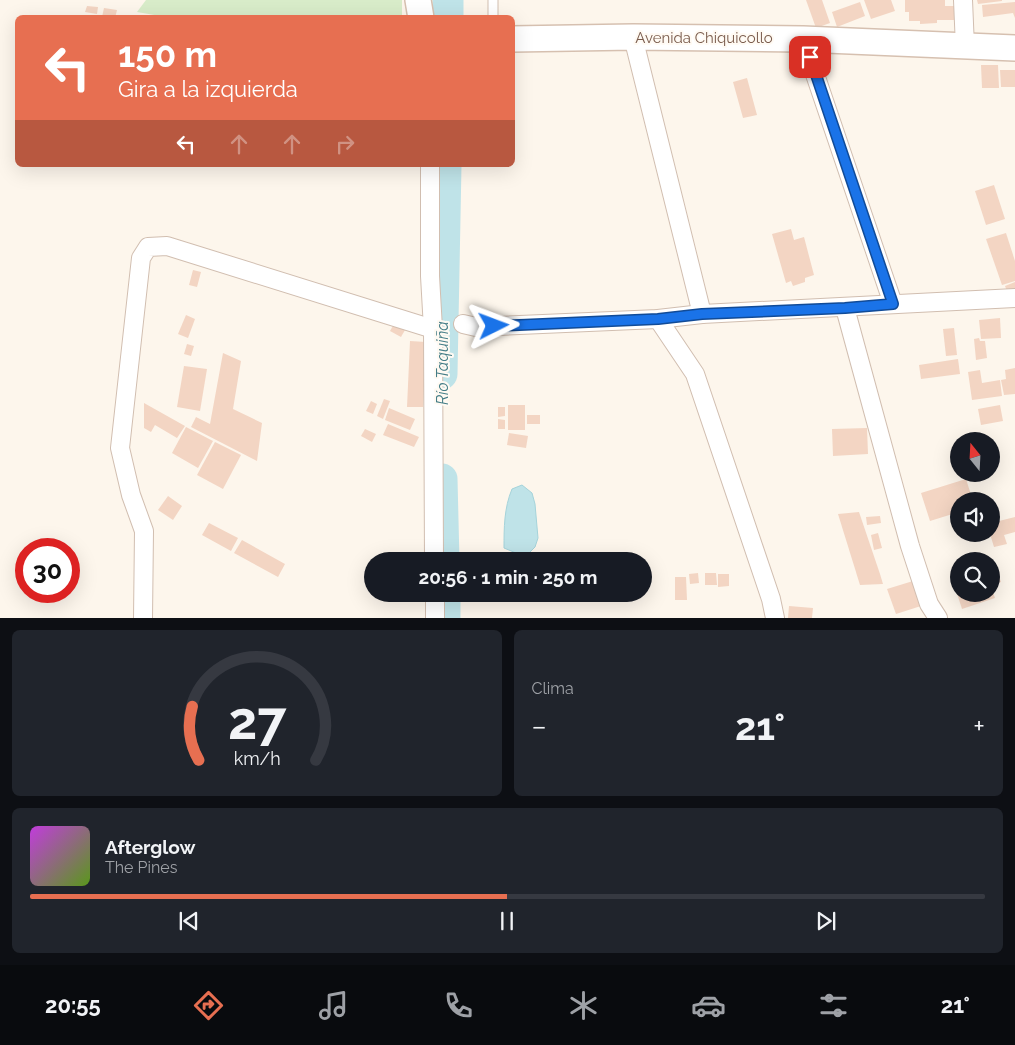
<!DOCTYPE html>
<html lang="es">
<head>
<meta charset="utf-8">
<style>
	body { margin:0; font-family:Raleway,sans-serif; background:#20242c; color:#f1f3f6; height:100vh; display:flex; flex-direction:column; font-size:19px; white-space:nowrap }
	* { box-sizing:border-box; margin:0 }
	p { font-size:16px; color:#9ea1a6 }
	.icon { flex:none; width:28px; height:28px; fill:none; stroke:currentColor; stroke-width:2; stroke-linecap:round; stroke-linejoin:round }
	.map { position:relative; height:618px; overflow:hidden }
	.panel { display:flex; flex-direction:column; gap:12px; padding:12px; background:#0d0f14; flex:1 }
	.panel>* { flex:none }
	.banner { position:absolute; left:15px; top:15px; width:500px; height:152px; border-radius:8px; box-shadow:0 5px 20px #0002; background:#e76f51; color:#fff; overflow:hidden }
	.needle { width:32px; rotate:342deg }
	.tools { position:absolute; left:950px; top:432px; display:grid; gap:10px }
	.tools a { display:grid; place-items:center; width:50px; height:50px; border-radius:50%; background:#171b24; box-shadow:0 5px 20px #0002; font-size:25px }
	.speed { position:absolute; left:15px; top:538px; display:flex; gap:10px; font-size:25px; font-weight:700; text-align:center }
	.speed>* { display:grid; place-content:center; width:65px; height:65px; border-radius:50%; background:#171b24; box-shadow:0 5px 20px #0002; line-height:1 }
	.speed .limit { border:8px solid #d22; background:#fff; color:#111 }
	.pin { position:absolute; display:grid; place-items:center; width:42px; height:42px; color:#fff; margin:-21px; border-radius:10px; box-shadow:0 2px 8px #0006 }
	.me { position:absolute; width:55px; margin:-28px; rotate:87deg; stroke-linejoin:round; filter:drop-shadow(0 0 4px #0008) }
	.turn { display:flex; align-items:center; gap:18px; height:105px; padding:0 20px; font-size:22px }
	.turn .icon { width:65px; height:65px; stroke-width:2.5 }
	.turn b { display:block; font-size:35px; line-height:42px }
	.lanes { display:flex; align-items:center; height:48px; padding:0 20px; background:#0003; justify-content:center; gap:25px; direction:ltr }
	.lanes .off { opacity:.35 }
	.big { font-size:38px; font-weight:700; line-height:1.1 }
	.panel .tile { flex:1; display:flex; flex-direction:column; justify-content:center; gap:8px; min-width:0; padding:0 18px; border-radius:8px; background:#20242c }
	.panel .dial { align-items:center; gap:0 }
	.dial svg { height:130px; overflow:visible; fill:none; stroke:#363941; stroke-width:7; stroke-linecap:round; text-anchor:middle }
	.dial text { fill:#f1f3f6; stroke:none }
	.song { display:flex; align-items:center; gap:15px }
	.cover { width:60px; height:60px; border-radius:8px; background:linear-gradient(135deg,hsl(290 70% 55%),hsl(90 70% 35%)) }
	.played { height:5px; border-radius:2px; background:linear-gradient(90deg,#e76f51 50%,#363941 50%) }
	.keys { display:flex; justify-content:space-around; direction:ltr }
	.heat { display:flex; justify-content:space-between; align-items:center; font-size:28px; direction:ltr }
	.panel .tiles { flex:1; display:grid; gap:12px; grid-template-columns:1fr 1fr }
	.tile:last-child { grid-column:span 2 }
	.trip { position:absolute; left:364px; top:552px; width:288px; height:50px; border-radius:25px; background:#171b24; box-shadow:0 5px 20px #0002; font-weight:700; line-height:50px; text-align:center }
	.menu { display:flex; height:80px; justify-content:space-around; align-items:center; background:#090b0e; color:#9ea1a6 }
	.menu .icon { width:35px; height:35px }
	.menu .selected { color:#e76f51 }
	.menu b { font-size:22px; color:#f1f3f6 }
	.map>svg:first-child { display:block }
	.green { fill:#d8ecc9 }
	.water { fill:#bfe3e8; stroke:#a5d3da }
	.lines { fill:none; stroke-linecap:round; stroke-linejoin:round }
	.river { stroke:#bfe3e8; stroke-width:31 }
	.building { fill:#f3d5c3 }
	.lane-casing { stroke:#d1beb0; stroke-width:11 }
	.street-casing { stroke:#d1beb0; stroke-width:20 }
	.secondary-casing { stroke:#d6c0b0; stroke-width:28 }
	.lane { stroke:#fff; stroke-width:9 }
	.street { stroke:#fff; stroke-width:18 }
	.secondary { stroke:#fff; stroke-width:25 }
	.route-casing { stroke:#114b97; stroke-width:12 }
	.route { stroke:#1a73e8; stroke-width:9 }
	.labels { text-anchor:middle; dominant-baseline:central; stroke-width:4; stroke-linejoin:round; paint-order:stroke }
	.street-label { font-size:15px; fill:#7a5c4d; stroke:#fffaf3 }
	.water-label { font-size:16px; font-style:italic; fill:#437c86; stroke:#fffaf3 }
</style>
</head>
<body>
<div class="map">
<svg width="1015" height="618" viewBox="0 0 1015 618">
	<rect width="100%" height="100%" fill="#fdf6ec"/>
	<path class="green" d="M146,0H402V17H166L137,12Z"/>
	<path class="water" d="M522,485L532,493L535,504L538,538L535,547L529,553H516L504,548C504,528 504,508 512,489Z"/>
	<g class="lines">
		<g class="river">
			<path d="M448,0V18"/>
			<path d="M442,374L446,165"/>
			<path d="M442,479L444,561"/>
			<path d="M445,594V618"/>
		</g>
	</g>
	<g class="building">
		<path d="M806,0H822L830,23L816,28Z"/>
		<path d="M864,0H891L895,11L871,19Z"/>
		<path d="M905,0H945V6H954V20H937V23L920,24V21H909V12H905Z"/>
		<path d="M977,0H1002V1L978,4Z"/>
		<path d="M860,2L865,16L837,27L832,12Z"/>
		<path d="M1015,2V18L1013,13L983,17L982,5Z"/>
		<path d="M87,6L98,7L97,14L85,12Z"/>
		<path d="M104,8L117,10L115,18L102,17Z"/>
		<path d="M981,65H998L999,88H982Z"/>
		<path d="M1000,70H1015V87H1001Z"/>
		<path d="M747,78L757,115L743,118L733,82Z"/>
		<path d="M994,185L1005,219L986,225L975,191Z"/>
		<path d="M791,229L794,240L804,237L814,275L805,278V282L793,286L791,281L786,283L772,234Z"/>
		<path d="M1006,233L1015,261V281L1002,285L986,239Z"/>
		<path d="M193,270L201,272L197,287L189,285Z"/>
		<path d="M1015,282V292L1008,294L1005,286Z"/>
		<path d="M186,315L195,319L188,338L178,334Z"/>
		<path d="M1000,318L1001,338L981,339L979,320Z"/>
		<path d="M394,324L405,330L401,337L390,331Z"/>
		<path d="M954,328L957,355L946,356L943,329Z"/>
		<path d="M979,338L980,341H985L987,358L976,360L974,339Z"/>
		<path d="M410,341L426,342L423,407H407Z"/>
		<path d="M187,344L194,346L191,356L184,354Z"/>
		<path d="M223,353L241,361L233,409L262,423L257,461L191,427L196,417L210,424Z"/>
		<path d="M958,359L960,374L921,379L919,365Z"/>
		<path d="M184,366L207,369L200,411L177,407Z"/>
		<path d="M1015,368V394L1004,395L1001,380L1006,379L1005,370Z"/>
		<path d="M980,370L982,383L1000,380L1002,396L972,400L968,372Z"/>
		<path d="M384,399L390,401L383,419L377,416Z"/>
		<path d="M371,401L377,404L373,414L366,411Z"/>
		<path d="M144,403L185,426L177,438L155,425L151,432L144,428Z"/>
		<rect x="508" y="405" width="17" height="25"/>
		<path d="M1000,405L1003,421L981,425L978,409Z"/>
		<path d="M498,407H505V416L498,417Z"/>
		<path d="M389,408L415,419L410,430L385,420Z"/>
		<rect x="527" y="415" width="13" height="9"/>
		<path d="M498,419L505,420V429H498Z"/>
		<path d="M388,424L419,437L414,447L383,435Z"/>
		<path d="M186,427L213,441L198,468L172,453Z"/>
		<path d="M867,428L868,454L833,456L832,429Z"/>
		<path d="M365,429L376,434L372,442L361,436Z"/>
		<path d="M509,433L528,436L526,448L507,445Z"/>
		<path d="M215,442L241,455L223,489L197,475Z"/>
		<path d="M973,474H985V476L974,479Z"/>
		<path d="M966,479L973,501H959V512L930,521L921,493Z"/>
		<path d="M168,496L182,506L173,520L158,510Z"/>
		<path d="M859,512L880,574L883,584L860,585L838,514Z"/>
		<path d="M880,516L881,523L867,525L866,517Z"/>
		<path d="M1015,517V532L1004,535L1007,544L994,547L990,534L991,523Z"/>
		<path d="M209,523L238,538L231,551L202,535Z"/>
		<path d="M878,533L882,548L874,550L871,535Z"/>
		<path d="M242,540L285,564L278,577L234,553Z"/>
		<path d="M994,561L1001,582L991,585V562Z"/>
		<path d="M959,572V594H991L992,589L995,598L962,609L951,575Z"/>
		<path d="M698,573L699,583L690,584L689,574Z"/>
		<path d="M705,573H716L717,585H705Z"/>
		<path d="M718,574H729V586L718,587Z"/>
		<path d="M675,577H686L687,600H675Z"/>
		<path d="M913,581L921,606L896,614L887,589Z"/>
		<path d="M789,606L813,608L812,618H788Z"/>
	</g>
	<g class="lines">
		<defs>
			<path id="lane" d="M493,0V18"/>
			<g id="street">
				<path d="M963,0L965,47"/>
				<path d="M633,37L702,314"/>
				<path d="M803,39L893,304"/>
				<path d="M430,165V276L433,329L434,561"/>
				<path d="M845,308L910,546L929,604L938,618"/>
				<path d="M658,319L695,374L771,599L775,618"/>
				<path d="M463,324L476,327L658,319L702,314L1015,298"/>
				<path d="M435,594V618"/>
				<path d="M143,618L144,531L131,495L120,448L141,258L148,247L167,246L433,329"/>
			</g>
			<g id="secondary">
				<path d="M418,0L421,18"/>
				<path d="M512,39L633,37L803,39L1015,48"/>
			</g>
		</defs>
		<use href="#lane" class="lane-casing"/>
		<use href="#street" class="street-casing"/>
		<use href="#secondary" class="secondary-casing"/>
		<use href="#lane" class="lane"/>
		<use href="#street" class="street"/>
		<use href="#secondary" class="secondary"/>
	</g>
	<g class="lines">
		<defs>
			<path id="route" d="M494,326L658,319L702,314L845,308L893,304L810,57"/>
		</defs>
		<use href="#route" class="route-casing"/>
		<use href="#route" class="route"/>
	</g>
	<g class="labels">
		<g class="street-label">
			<text x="704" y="38">Avenida Chiquicollo</text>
		</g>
		<g class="water-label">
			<text transform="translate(442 363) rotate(-90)">Río Taquiña</text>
		</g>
	</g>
</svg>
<div class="tools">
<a><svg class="needle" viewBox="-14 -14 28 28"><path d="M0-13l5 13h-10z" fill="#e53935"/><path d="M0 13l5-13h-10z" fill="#9ea1a6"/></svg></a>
<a><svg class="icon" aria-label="sound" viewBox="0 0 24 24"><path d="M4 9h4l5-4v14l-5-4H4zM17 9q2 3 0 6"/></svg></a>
<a><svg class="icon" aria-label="search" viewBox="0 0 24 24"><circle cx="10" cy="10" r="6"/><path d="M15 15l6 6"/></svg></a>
</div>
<div class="speed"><div class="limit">30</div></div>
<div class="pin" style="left:810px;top:57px;background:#d93025"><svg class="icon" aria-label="arrive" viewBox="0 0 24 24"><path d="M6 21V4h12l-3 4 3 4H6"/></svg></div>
<svg class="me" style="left:494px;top:326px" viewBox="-20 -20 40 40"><path d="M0-17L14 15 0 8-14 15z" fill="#1a73e8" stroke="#fff" stroke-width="4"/></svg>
<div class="trip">20:56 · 1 min · 250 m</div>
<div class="banner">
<div class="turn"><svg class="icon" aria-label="left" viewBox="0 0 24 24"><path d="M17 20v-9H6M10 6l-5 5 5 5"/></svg><div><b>150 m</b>Gira a la izquierda</div></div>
<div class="lanes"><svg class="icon" aria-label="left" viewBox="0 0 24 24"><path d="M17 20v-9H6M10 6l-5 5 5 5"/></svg><svg class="icon off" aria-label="ahead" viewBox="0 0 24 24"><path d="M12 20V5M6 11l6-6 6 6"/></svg><svg class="icon off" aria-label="ahead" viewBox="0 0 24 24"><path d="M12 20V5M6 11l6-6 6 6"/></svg><svg class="icon off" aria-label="right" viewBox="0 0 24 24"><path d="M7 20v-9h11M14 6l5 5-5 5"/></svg></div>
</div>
</div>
<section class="panel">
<div class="tiles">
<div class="tile dial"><svg viewBox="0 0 100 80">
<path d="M14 69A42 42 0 1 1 86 69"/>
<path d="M14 69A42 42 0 0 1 10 36" stroke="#e76f51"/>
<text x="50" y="56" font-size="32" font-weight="700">27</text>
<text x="50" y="72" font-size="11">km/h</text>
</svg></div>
<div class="tile"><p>Clima</p>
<div class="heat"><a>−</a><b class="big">21°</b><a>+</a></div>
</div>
<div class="tile">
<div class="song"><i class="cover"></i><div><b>Afterglow</b><p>The Pines</p></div></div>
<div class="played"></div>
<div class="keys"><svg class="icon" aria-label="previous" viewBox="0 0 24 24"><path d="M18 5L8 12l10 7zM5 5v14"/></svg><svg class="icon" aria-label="pause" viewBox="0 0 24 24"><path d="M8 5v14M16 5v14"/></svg><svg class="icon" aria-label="next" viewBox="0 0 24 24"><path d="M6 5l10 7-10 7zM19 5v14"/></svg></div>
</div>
</div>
</section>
<nav class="menu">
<b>20:55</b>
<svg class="icon selected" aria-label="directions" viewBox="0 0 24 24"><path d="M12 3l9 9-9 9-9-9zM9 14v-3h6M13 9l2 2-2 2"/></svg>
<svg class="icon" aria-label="music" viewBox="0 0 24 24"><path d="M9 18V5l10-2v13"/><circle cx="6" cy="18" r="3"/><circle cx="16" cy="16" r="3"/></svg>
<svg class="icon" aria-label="phone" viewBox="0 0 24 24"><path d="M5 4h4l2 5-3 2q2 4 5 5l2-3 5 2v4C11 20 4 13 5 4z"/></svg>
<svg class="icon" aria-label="climate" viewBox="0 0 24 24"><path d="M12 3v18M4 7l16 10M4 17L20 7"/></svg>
<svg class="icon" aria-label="car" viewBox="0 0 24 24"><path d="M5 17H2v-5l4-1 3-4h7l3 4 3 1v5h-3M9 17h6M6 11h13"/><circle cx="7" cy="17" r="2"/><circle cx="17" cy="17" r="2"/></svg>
<svg class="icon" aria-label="filters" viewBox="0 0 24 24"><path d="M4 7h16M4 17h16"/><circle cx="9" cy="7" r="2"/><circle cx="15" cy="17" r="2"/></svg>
<b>21°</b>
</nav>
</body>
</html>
